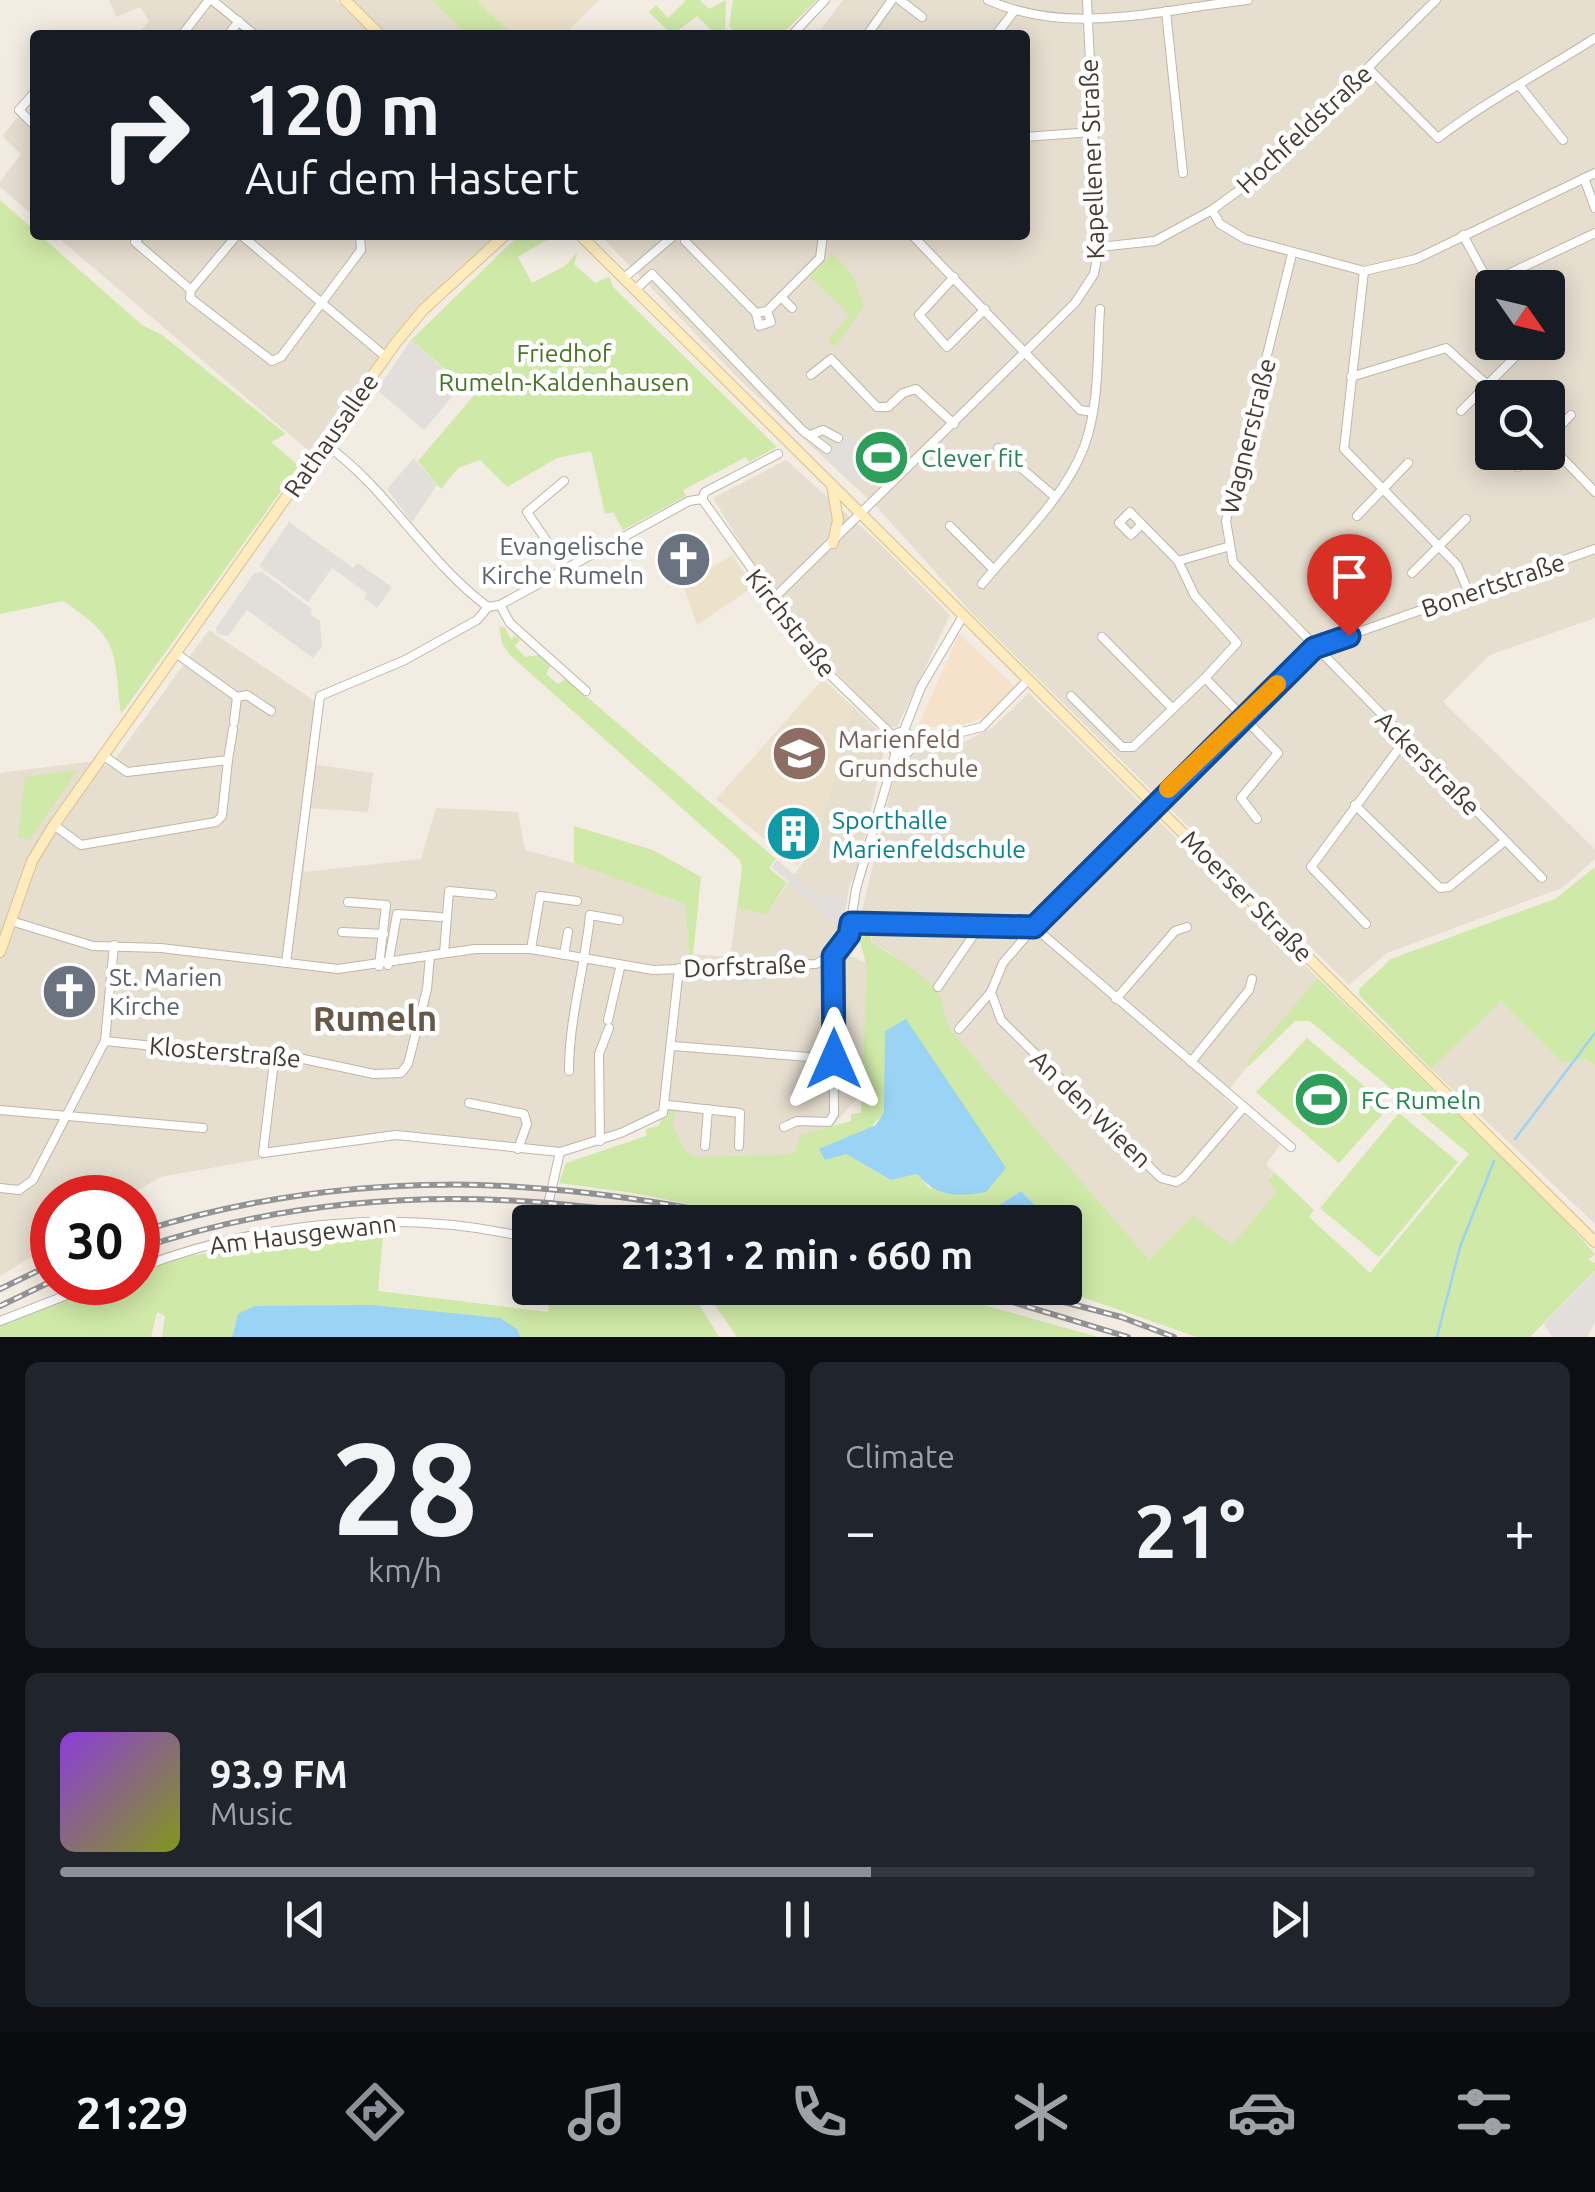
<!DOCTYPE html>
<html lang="en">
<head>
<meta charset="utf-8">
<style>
	body { margin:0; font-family:Ubuntu,sans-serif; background:#20242c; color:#f1f3f6; height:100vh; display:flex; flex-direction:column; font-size:38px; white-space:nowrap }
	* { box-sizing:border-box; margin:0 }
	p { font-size:32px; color:#9ea1a6 }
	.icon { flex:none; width:55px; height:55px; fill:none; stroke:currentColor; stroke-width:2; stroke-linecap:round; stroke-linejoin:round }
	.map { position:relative; height:1337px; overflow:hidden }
	.sheet { display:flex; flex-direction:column; gap:25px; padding:25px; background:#0d0f14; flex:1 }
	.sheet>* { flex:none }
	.banner { position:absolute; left:30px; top:30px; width:1000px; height:210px; border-radius:10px; box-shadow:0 5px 25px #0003; background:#171b24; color:#f1f3f6; overflow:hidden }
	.needle { width:65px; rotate:124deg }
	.buttons { position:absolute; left:1475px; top:270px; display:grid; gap:20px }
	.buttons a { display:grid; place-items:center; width:90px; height:90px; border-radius:10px; background:#171b24; box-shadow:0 5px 25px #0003; font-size:50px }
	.speed { position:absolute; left:30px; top:1175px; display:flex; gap:20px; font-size:50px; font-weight:700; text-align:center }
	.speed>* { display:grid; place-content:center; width:130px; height:130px; border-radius:50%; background:#171b24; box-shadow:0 5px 25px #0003; line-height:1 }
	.speed .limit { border:15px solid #d22; background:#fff; color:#111 }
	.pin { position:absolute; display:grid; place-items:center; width:85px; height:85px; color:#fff; margin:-102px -42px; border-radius:50% 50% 50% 0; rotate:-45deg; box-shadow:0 0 10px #0007 }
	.pin .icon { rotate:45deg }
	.me { position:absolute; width:110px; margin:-55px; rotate:0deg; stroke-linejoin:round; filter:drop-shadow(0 0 8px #0008) }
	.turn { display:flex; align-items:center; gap:35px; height:210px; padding:0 50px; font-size:45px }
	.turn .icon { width:130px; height:130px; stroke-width:2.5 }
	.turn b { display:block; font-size:70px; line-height:85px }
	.big { font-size:75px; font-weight:700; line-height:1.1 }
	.sheet .tile { flex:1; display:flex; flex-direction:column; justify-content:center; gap:15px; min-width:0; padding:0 35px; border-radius:15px; background:#20242c }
	.sheet .dial { align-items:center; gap:0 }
	.dial b { font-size:130px; line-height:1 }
	.song { display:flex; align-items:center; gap:30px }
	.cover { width:120px; height:120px; border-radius:15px; background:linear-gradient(135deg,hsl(270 70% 55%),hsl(70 70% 35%)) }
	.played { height:10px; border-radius:5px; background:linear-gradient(90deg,#8c9099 55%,#363941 55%) }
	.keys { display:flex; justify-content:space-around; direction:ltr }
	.heat { display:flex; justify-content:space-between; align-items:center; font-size:55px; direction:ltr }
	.sheet .tiles { flex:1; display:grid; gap:25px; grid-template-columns:1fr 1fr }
	.tile:last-child { grid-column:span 2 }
	.trip { position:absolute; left:512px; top:1205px; width:570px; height:100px; border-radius:10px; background:#171b24; box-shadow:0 5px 25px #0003; font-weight:700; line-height:100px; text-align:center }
	.menu { display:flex; height:160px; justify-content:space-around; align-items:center; background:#090b0e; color:#9ea1a6 }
	.menu .icon { width:70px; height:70px }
	.menu .on { color:#8c9099 }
	.menu b { font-size:45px; color:#f1f3f6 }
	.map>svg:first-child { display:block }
	.residential { fill:#e6decf; fill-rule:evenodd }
	.commercial { fill:#f6e1cb }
	.education { fill:#ece1ca }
	.green { fill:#cfe9a8; fill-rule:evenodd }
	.parking { fill:#e2dfdb }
	.water { fill:#9ad3f3 }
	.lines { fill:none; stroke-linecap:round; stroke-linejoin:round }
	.stream { stroke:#9ad3f3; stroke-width:2.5 }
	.street-casing { stroke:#c0b6a7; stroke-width:10 }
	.secondary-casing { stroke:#d8c191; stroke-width:12 }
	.street { stroke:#fff; stroke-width:8 }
	.secondary { stroke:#ffecbe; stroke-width:10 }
	.rail-casing { stroke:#939393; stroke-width:6 }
	.rail { stroke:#fff; stroke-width:2.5; stroke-dasharray:8; stroke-linecap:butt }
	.route-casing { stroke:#114b97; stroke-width:25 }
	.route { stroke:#1a73e8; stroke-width:18 }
	.slow { stroke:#f59e0b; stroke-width:18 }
	.labels { text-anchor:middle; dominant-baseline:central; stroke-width:9; stroke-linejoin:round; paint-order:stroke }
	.street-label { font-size:25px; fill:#433c32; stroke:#fff }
	.park-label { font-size:25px; fill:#477724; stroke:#fff }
	.leisure-label { font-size:25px; fill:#27864d; stroke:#fff; text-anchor:start }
	.worship-label { font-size:25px; fill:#5b616d; stroke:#fff; text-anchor:end }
	.education-label { font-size:25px; fill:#785e54; stroke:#fff; text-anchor:start }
	.culture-label { font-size:25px; fill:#0d838f; stroke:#fff; text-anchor:start }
	.district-label { font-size:35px; font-weight:bold; fill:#675949; stroke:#fff }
</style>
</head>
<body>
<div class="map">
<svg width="1595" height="1337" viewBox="0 0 1595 1337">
	<rect width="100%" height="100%" fill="#f2ece2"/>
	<g class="residential">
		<path d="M109,0H336L372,35H137L149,21L140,7L116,17Z"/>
		<path d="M353,0H432L467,35H389Z"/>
		<path d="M843,0H1595V618L1490,655L1443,702L1595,849V859L1562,888L1387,953L1349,985L973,614L878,508L741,381L600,235H1025V35H817ZM1492,288H1548V342H1492ZM1492,398H1548V452H1492Z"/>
		<path d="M35,97V217L0,187V182L21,154L2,136Z"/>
		<path d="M55,235H498L387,347L309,451Z"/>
		<path d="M786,460L880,544L950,615L897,727H889L826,662L761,577L713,498Z"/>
		<path d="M209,630L316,702L311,764L373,773L368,812L307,808L304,872L421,859L436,808L518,812L525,850L574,863L685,904L689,954L730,957L737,908L767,914L817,842L853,707L887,739L857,869L849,887L839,951L876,967L868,1087L796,1165L678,1157L658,1118L560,1152L396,1135L160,1177L127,1197L52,1198V1244L0,1276V773L87,762L110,766Z"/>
		<path d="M1029,693L1318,978L1223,1097L1280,1145L1266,1164L1275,1173L1267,1179L1278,1192L1232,1246L1149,1261L952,1032L943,1019L938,993L889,952L871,943L874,929L861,915L895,773L903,762L923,748L966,741L992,728Z"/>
		<path d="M1501,1001L1562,1062L1587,1059L1595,1066V1224L1431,1069Z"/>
	</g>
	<path class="commercial" d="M959,634L1015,687L986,717L956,727H918Z"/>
	<g class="education">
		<path d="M476,0H599L564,35H513Z"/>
		<path d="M732,555L753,587L697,625L683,585Z"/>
		<path d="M823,679L853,707L817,842L797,866L716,799Z"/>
	</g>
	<g class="green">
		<path d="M432,0H476L513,35H467Z"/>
		<path d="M686,0H700L709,9L726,0L725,35H707L711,30L697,16L672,35L649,12L656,5L668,18Z"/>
		<path d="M733,0H817L781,35H735L729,26Z"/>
		<path d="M0,200L142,325L162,335L286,434L271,442L299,466L121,714C113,648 121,640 63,601L0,614Z"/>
		<path d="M519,235H555L518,257L532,283L565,266L578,252L574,264L595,283L609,277L614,288L777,447L749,462L746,457L683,490L686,496L623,530L613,512L605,514L591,451L557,458L507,487L480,460L458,468L441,489L418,461L475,394L411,340Z"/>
		<path d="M832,253L854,278L864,306L835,347L828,340L850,315L809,276Z"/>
		<path d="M499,626L505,628L511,639L515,635L520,640L515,646L525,657L539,655L551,665L546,674L558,684L566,679L776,859L769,868L787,883L767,914L737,908L742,868L739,859L510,655L502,643Z"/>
		<path d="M78,770L29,840L18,837L25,777Z"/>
		<path d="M574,826L653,850L701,877L693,955H689L685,904L574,863Z"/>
		<path d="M1595,867V1066L1587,1059L1563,1063L1501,1001L1431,1069L1359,995V989L1391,959L1555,899Z"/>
		<path d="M871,928V943C887,951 929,977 938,993C945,1005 943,1019 952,1032L1149,1260L1193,1216L1232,1245L1277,1192L1267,1180L1275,1173L1314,1210L1309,1217L1370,1273L1469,1154L1310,1021H1295L1249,1066L1246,1063L1318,978L1556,1210L1595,1254L1588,1260L1595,1263V1271L1530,1337H1197L1056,1288H1065V1252L1080,1236L1063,1209L1035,1205L1021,1191L990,1211L960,1218L962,1222H775L634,1193L559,1183L566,1163L646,1136V1129L658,1126L671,1110L676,1111L672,1125L686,1153L697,1157L784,1155L796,1151L800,1135L851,1121V1114L861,1113L867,968L860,941ZM885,1031L932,1191L917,1174L891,1180L846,1154L885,1112Z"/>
		<path d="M1307,1038L1389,1107L1339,1163L1256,1092Z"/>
		<path d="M1399,1113L1458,1162L1379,1257L1320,1208Z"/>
		<path d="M384,1225L378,1291L548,1312L550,1288H689L719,1337H520L518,1330L238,1314L232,1337H162L165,1316L157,1312L151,1337H0V1326L113,1283L138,1282V1273L177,1258Z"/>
		<path d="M703,1288H923L1098,1337H737Z"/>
	</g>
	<g class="parking">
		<path d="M411,340L462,385L424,430L377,390Z"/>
		<path d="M846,432L881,467L868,480H850L823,454Z"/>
		<path d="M414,458L437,485L412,522L387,489Z"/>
		<path d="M289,522L353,568L358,563L392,587L377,608L364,598L367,593L332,568L308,602L259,566Z"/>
		<path d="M262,572L312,609L310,614L320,621L322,647L313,658L247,610L228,636L217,634L216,628L254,573Z"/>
		<path d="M777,860L823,899L829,893L846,896L842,931L772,867Z"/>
		<path d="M1595,1272V1322L1587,1337H1552L1544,1324Z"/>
	</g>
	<g class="water">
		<path d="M906,1019L1006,1168L986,1192C956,1197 937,1197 917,1174L891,1180L846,1154L825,1160L819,1149L876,1125L884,1112L885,1031Z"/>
		<path d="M1021,1191L1035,1205L1063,1209L1080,1236L1067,1252L1065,1222H962L959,1218L990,1211Z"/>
		<path d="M371,1305L500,1318L518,1330L520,1337H232L238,1314L255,1306Z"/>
	</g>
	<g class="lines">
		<g class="stream">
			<path d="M1515,1139L1595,1033"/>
			<path d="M1437,1337L1460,1247L1494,1161"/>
		</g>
		<defs>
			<g id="street">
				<path d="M212,0L255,35"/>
				<path d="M900,0L922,17"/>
				<path d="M988,0C1070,37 1163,9 1248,0"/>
				<path d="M1166,11L1183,173"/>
				<path d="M182,35L209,0"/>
				<path d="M228,35L239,21"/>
				<path d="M792,35L825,0"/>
				<path d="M867,35L892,0"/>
				<path d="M996,35L1015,10"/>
				<path d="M1369,69L1438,138C1488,100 1542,72 1595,38"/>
				<path d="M1519,85L1563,140"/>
				<path d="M35,92L19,110L35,126"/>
				<path d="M1025,137L1092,132"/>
				<path d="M1584,178L1595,208"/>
				<path d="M1212,210L1220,224L1245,239L1364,271L1416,259L1595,173"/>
				<path d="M141,235L135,242L191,290L190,298L272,361L281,357L361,250L360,235"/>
				<path d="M241,235L386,357"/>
				<path d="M912,235L1080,410L1093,412"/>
				<path d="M1463,235L1489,283L1595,233"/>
				<path d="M685,241L756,313"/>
				<path d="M1099,247L1155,241L1212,210L1261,174L1436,0"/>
				<path d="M1292,254L1226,521L1233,562L1542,878"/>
				<path d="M1364,271L1344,449L1457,565L1469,593"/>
				<path d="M954,277L919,315L947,347L985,309"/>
				<path d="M624,278L671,238"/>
				<path d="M191,290L237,235"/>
				<path d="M635,290L652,274L802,430L827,449"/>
				<path d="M781,297L792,308"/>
				<path d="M767,311L771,322L759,326L756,313L767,311L820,258L823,235"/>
				<path d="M811,375L831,359L877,407H888L903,393L916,389L954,424"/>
				<path d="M1351,377L1446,348L1502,398"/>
				<path d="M1461,411L1514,358"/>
				<path d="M813,434L823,430L838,438"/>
				<path d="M1548,438L1571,415"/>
				<path d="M1548,443L1595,492"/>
				<path d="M325,444C389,490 425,560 488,607"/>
				<path d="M998,448L1054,496"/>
				<path d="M1518,467L1533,452"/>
				<path d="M564,481L527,512L565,568"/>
				<path d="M702,499L822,667L894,737"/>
				<path d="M1357,516L1408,463"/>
				<path d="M1142,524L1131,535L1119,523L1130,512L1178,561L1227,547"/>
				<path d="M950,526L994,570"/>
				<path d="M1178,561L1195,596L1237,643L1205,678L1278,753L1241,798L1257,819"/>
				<path d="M1412,573L1466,519"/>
				<path d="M982,584C1016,542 1064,499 1084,447C1100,404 1097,354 1100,309"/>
				<path d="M771,601L1075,303L1094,274L1099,247L1087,0"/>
				<path d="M500,605L510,623L586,691"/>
				<path d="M1102,637L1172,708"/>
				<path d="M177,654L237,697L234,722"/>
				<path d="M1071,696L1122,747H1133L1205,678"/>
				<path d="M237,697L247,695L271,711"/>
				<circle cx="902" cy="743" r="11"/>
				<path d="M903,733L921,687L963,616"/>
				<path d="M913,744L982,727L1028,680"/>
				<path d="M228,760L233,729"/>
				<path d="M1355,805L1440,888L1449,887L1505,841"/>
				<path d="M54,825L81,845L216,822L222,816L228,760L127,772L104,756"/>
				<path d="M348,902L386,905L379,966"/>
				<path d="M11,921L93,946L161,948L338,969L475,949H531L653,970L816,964L839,951L849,935L856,889L896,752"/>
				<path d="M851,923L1034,927L1313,648L1595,549"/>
				<path d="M1366,924L1311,867L1405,740"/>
				<path d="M342,932L384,934"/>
				<path d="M531,949L540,896L577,901"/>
				<path d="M444,953L449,891L492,895"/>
				<path d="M564,955L568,932"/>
				<path d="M286,963L320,696L405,660L477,620L488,607L500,605L689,501L702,499L705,492L778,454"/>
				<path d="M388,965L397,914L440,917"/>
				<path d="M938,987L979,927"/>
				<path d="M1116,999L1175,931L1187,927"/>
				<path d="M608,1020L620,968"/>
				<path d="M959,1029L991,992"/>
				<path d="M105,1041L222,1053H275L374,1074L401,1073L408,1064L427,989L430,956"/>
				<path d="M673,1046L834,1059"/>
				<path d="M275,1053L263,1153L396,1135L560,1152L621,1133L663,1113L679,968"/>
				<path d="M1191,1062L1249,990L1252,979"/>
				<path d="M569,1071C569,1017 585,968 590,915L619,920"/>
				<path d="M469,1103L524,1114L527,1124L518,1149"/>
				<path d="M668,1105L740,1113L739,1146"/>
				<path d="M1244,1107L1184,1177L1176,1182L1161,1178L1001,1020L991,992L1003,963L1034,927L1291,1147"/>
				<path d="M0,1110L203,1128"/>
				<path d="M784,1127L797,1121L829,1122L834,1114L833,957"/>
				<path d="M600,1141L599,1054L609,1028"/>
				<path d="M705,1146L708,1109"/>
				<path d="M0,1188L19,1190L33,1180L105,1041L114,945"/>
				<path d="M549,1222L547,1209L560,1152"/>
				<path d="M138,1268C262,1221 400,1208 530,1238"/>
				<path d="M0,1321L100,1282"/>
			</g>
			<g id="secondary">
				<path d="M345,0L380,35"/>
				<path d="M580,235L1595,1242"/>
				<path d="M832,486L838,520L833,543"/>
				<path d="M0,952L32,861L54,825L395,344L423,310L505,235"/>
			</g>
		</defs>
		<use href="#street" class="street-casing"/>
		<use href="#secondary" class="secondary-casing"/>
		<use href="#street" class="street"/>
		<use href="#secondary" class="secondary"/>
		<defs>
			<g id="rail">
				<path d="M138,1232C351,1166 544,1175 760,1222"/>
				<path d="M138,1249C317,1189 503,1187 687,1222"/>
				<path d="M966,1288L1128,1337"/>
				<path d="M1011,1288L1121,1317L1174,1337"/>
				<path d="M0,1289L52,1264"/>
				<path d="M0,1306L52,1281"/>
			</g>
		</defs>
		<use href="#rail" class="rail-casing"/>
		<use href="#rail" class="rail"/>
	</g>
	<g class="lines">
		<defs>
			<path id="route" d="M834,1059L833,956L849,935L851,923L1034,927L1314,648L1349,636"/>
		</defs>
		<use href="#route" class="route-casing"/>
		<use href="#route" class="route"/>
		<path class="slow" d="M1168,789L1277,684"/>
	</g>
	<defs>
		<symbol id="stadium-disc" viewBox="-11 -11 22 22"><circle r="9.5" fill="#2e9e5b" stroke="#fff"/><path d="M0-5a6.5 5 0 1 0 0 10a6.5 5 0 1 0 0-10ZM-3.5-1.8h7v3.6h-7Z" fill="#fff"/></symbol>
		<symbol id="church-disc" viewBox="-11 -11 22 22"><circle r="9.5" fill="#6b7280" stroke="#fff"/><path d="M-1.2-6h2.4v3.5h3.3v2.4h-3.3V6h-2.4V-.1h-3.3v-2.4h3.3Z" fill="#fff"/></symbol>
		<symbol id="school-disc" viewBox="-11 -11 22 22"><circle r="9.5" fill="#8d6e63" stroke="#fff"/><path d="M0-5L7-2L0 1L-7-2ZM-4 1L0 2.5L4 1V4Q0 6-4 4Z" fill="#fff"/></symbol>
		<symbol id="building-disc" viewBox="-11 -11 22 22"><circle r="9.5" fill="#0f9aa8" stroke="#fff"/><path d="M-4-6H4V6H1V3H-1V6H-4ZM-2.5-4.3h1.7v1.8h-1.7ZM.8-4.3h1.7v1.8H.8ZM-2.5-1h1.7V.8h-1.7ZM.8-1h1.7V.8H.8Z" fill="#fff"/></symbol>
	</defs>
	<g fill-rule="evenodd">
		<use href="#stadium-disc" x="850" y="426" width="63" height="63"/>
		<use href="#church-disc" x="652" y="528" width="63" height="63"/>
		<use href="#school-disc" x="768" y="722" width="63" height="63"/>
		<use href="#building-disc" x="762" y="802" width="63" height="63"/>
		<use href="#church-disc" x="38" y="960" width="63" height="63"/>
		<use href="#stadium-disc" x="1290" y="1068" width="63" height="63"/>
	</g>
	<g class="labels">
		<g class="street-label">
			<text transform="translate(1304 129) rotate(-43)">Hochfeldstraße</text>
			<text transform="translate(1092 159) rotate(-92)">Kapellener Straße</text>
			<text transform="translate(331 435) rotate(-55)">Rathausallee</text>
			<text transform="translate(1248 436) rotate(-76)">Wagnerstraße</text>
			<text transform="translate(1493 585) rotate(-19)">Bonertstraße</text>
			<text transform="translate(791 623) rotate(52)">Kirchstraße</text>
			<text transform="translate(1428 763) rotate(45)">Ackerstraße</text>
			<text transform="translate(1247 896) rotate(45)">Moerser Straße</text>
			<text transform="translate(745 966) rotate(-2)">Dorfstraße</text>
			<text transform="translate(225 1052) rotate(5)">Klosterstraße</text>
			<text transform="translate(1091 1109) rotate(44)">An den Wieen</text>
			<text transform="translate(303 1234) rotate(-7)">Am Hausgewann</text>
		</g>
		<g class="park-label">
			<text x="564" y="353">Friedhof<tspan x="564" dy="29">Rumeln-Kaldenhausen</tspan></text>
		</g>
		<g class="leisure-label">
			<text x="921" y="458">Clever fit</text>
			<text x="1361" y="1100">FC Rumeln</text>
		</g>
		<g class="worship-label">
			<text x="644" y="546">Evangelische<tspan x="644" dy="29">Kirche Rumeln</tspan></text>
			<text x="109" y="977" text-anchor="start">St. Marien<tspan x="109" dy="29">Kirche</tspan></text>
		</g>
		<g class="education-label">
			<text x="838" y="739">Marienfeld<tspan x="838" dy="29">Grundschule</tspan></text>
		</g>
		<g class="culture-label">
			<text x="832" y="820">Sporthalle<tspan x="832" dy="29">Marienfeldschule</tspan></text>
		</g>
		<g class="district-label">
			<text x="375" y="1018">Rumeln</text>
		</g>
	</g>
</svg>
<div class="buttons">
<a><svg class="needle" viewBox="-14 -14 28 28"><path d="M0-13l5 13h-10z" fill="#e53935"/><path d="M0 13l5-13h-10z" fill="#9ea1a6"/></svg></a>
<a><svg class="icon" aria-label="search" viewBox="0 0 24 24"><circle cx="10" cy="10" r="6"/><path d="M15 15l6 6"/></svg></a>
</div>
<div class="speed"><div class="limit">30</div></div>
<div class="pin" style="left:1349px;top:636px;background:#d93025"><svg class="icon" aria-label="arrive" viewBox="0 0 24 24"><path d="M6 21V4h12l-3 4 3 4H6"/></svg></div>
<svg class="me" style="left:834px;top:1059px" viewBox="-20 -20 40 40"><path d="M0-17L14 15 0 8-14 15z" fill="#1a73e8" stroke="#fff" stroke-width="4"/></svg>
<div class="trip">21:31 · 2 min · 660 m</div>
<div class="banner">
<div class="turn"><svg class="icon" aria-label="right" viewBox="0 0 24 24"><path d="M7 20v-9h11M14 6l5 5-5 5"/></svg><div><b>120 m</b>Auf dem Hastert</div></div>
</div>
</div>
<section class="sheet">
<div class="tiles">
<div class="tile dial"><b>28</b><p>km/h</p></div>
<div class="tile"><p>Climate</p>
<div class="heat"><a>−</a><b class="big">21°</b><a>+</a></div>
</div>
<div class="tile">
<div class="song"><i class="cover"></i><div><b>93.9 FM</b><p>Music</p></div></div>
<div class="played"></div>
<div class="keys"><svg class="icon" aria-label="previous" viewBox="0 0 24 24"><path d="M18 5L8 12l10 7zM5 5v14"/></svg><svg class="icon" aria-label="pause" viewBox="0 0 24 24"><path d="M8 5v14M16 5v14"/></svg><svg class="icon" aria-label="next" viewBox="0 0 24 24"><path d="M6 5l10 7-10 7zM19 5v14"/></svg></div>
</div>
</div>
</section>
<nav class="menu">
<b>21:29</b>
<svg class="icon on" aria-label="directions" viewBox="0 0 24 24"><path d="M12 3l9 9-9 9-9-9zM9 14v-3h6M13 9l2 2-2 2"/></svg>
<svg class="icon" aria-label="music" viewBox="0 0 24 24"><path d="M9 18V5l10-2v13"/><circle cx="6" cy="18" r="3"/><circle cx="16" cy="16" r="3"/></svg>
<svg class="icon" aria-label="phone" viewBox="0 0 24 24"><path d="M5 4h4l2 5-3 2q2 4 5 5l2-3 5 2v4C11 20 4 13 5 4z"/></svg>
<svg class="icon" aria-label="climate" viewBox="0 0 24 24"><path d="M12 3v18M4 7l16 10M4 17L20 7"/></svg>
<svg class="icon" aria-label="car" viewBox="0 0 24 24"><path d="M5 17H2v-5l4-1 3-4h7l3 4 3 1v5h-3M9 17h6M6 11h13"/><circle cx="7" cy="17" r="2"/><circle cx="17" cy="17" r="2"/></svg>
<svg class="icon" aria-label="filters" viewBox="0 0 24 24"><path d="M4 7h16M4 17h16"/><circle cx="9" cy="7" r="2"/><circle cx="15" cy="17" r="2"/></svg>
</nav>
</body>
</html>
